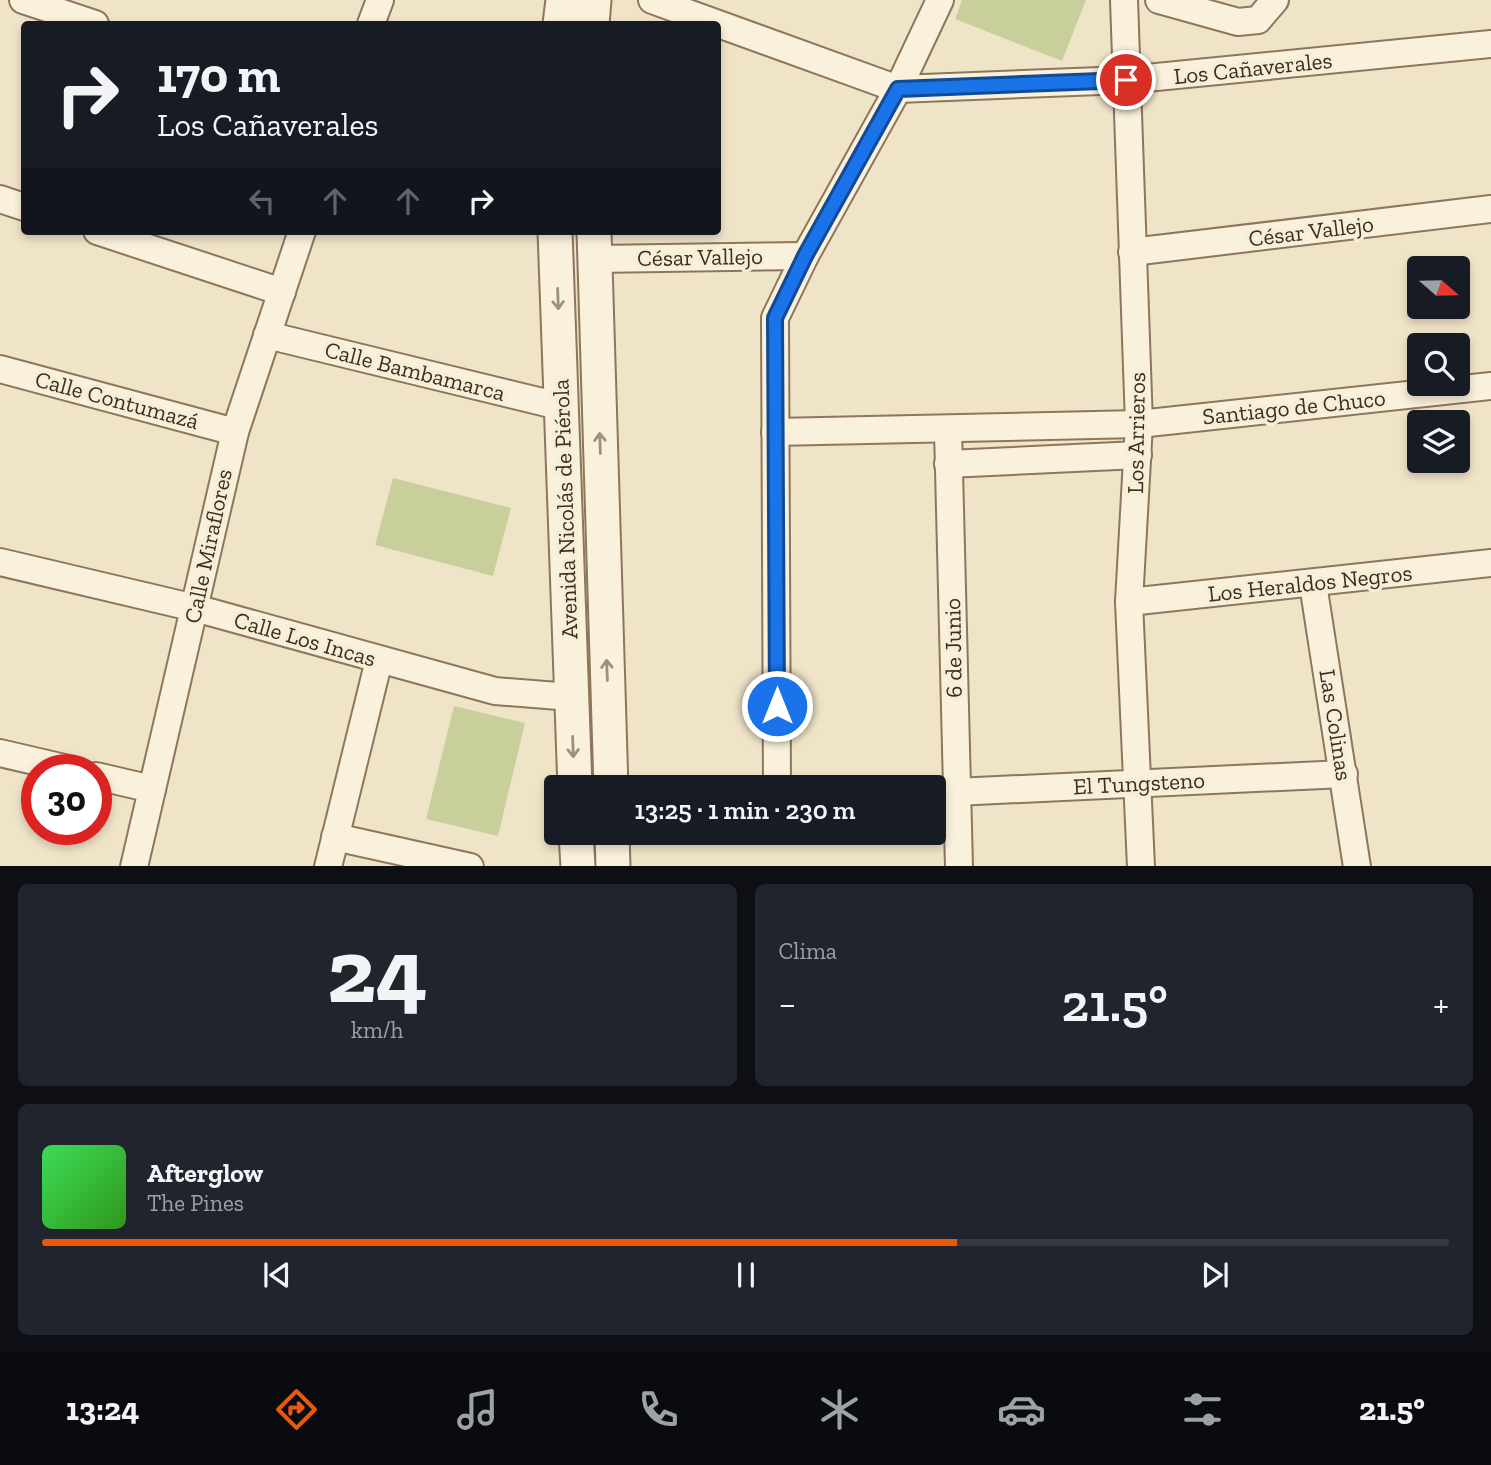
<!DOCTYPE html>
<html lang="es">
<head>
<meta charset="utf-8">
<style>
	body { margin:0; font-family:"Zilla Slab",serif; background:#20242c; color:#f1f3f6; height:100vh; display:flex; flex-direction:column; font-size:26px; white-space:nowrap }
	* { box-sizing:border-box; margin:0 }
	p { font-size:23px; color:#9ea1a6 }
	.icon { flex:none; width:38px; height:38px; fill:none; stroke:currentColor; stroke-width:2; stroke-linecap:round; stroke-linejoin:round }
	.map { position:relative; height:866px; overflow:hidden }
	.drawer { display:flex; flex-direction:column; gap:18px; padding:18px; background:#0d0f14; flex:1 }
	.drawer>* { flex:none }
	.banner { position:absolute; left:21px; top:21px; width:700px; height:214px; border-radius:7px; box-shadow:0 4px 10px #0003; background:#171b24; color:#f1f3f6; overflow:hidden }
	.needle { width:46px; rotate:110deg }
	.fabs { position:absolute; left:1407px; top:256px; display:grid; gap:14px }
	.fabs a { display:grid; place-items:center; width:63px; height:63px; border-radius:7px; background:#171b24; box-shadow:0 4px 10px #0003; font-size:35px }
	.speed { position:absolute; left:21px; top:754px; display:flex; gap:14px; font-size:35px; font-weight:700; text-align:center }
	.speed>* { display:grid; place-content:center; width:91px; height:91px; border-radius:50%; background:#171b24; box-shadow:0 4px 10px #0003; line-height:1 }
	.speed .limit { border:10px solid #d22; background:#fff; color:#111 }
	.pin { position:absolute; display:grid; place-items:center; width:60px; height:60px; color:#fff; margin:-30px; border:4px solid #fff; border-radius:50%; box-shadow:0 2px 7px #0007 }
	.me { position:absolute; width:77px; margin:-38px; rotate:0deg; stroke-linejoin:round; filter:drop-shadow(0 0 5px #0008) }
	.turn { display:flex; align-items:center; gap:24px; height:147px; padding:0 21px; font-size:32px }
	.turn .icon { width:91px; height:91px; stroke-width:2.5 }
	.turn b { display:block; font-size:49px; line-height:60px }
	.lanes { display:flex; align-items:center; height:66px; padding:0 21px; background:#0003; justify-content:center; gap:35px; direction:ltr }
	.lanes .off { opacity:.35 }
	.big { font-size:52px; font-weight:600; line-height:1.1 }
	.drawer .widget { flex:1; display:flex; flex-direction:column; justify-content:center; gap:10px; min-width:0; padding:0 24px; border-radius:10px; background:#20242c }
	.drawer .dial { align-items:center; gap:0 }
	.dial b { font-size:91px; line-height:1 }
	.song { display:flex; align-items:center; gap:21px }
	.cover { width:84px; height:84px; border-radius:10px; background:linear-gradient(135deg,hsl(130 70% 55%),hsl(110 70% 35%)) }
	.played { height:7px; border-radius:4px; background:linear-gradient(90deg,#ea580c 65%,#363941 65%) }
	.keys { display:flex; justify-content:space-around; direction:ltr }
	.heat { display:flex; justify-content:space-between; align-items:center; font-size:38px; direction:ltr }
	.drawer .tiles { flex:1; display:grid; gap:18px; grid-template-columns:1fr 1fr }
	.widget:last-child { grid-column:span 2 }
	.trip { position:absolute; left:544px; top:775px; width:402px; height:70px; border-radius:7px; background:#171b24; box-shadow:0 4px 10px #0003; font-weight:600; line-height:70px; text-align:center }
	.tab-bar { display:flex; height:112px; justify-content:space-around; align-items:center; background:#090b0e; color:#9ea1a6 }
	.tab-bar .icon { width:49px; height:49px }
	.tab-bar .on { color:#ea580c }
	.tab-bar b { font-size:32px; color:#f1f3f6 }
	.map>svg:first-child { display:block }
	.pitch { fill:#c9cf9b }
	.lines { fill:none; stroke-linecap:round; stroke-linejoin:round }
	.minor-casing { stroke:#8d765c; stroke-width:30 }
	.tertiary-casing { stroke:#8d765c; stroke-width:37 }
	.minor { stroke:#faf1dc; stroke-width:26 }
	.tertiary { stroke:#faf1dc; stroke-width:33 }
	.oneway { stroke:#9c907e }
	.route-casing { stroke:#114b97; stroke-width:18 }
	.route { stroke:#1a73e8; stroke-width:12 }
	.labels { text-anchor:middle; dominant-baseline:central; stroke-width:7; stroke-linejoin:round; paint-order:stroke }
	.street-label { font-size:23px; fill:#3d2e20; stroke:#f7eed8 }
</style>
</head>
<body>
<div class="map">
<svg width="1491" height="867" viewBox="0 0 1491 867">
	<rect width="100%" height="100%" fill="#f0e4c8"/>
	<g class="pitch">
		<path d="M962,0H1086L1062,61L955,19Z"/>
		<path d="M393,478L511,508L493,576L375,545Z"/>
		<path d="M454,706L525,723L498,836L426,819Z"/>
	</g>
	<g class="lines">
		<defs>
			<g id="minor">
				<path d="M23,0L95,24"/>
				<path d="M652,0L898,89L1126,80L1491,44"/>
				<path d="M1124,0L1139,424L1129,602L1141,867"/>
				<path d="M1159,0L1238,22L1258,20L1275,0"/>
				<path d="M371,24L380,0"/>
				<path d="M0,199L24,207"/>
				<path d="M97,231L282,292"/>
				<path d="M1132,252L1491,209"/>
				<path d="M595,259L805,256"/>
				<path d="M267,335L563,407"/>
				<path d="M0,369L235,432"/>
				<path d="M948,430L959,867"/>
				<path d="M775,432L1139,424L1491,386"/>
				<path d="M948,464L1138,455"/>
				<path d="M0,562L195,608L495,691L571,697"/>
				<path d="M1313,584L1357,867"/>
				<path d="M1129,602L1491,563"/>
				<path d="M0,753L73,770"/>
				<path d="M96,776L152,789"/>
				<path d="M777,788L775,318L805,256L898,89L940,0"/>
				<path d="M934,793L1344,774"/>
				<path d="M335,837L470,867"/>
				<path d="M134,867L235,432L302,231"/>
				<path d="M328,867L379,660"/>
			</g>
			<g id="tertiary">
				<path d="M560,24L563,0"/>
				<path d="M592,24L594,0"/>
				<path d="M555,231L575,788"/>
				<path d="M594,231L611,788"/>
				<path d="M576,833L578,867"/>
				<path d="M612,833L613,867"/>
			</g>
		</defs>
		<use href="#minor" class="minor-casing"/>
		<use href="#tertiary" class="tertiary-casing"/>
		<use href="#minor" class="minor"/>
		<use href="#tertiary" class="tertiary"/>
	</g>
	<defs><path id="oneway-shaft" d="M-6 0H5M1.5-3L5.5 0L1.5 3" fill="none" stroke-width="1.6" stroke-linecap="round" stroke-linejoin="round" transform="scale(1.75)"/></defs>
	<g class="oneway">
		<use href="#oneway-shaft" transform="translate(558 299) rotate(88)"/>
		<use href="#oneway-shaft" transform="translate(600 443) rotate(-92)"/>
		<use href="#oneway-shaft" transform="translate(607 670) rotate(-92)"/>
		<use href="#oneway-shaft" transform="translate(573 747) rotate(88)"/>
	</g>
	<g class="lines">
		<defs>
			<path id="route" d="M777,706L775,318L805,256L898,89L1126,80"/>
		</defs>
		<use href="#route" class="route-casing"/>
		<use href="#route" class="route"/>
	</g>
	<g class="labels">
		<g class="street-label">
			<text transform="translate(1253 68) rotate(-6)">Los Cañaverales</text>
			<text transform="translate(1311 231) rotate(-7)">César Vallejo</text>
			<text transform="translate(700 257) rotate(-1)">César Vallejo</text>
			<text transform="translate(415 371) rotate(14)">Calle Bambamarca</text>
			<text transform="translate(117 400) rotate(15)">Calle Contumazá</text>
			<text transform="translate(1294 407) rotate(-6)">Santiago de Chuco</text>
			<text transform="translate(1136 433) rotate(-89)">Los Arrieros</text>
			<text transform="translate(565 509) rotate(-92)">Avenida Nicolás de Piérola</text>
			<text transform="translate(208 546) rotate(-78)">Calle Miraflores</text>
			<text transform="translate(1310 583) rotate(-6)">Los Heraldos Negros</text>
			<text transform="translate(305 639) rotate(16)">Calle Los Incas</text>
			<text transform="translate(953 648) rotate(-91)">6 de Junio</text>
			<text transform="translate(1336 725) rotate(81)">Las Colinas</text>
			<text transform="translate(1139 783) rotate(-3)">El Tungsteno</text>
		</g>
	</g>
</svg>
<div class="fabs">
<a><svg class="needle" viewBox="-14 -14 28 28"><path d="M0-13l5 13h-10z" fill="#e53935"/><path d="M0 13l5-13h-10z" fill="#9ea1a6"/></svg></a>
<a><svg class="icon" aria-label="search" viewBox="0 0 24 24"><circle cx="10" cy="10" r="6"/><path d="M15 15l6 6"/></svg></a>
<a><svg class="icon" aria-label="layers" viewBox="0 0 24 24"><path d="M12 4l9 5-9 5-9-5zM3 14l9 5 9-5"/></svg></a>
</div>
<div class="speed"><div class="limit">30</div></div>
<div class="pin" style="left:1126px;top:80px;background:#d93025"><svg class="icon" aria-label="arrive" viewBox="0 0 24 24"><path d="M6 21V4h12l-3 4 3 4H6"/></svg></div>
<svg class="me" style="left:777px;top:706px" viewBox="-20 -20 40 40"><circle r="17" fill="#1a73e8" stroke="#fff" stroke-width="3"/><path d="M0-11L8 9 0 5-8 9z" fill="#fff"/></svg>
<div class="trip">13:25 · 1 min · 230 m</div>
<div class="banner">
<div class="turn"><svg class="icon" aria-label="right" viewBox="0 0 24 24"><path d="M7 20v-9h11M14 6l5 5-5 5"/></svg><div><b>170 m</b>Los Cañaverales</div></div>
<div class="lanes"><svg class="icon off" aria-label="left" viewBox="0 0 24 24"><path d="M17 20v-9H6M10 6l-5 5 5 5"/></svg><svg class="icon off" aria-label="ahead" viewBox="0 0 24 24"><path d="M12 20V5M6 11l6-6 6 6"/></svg><svg class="icon off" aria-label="ahead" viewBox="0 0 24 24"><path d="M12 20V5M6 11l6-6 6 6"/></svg><svg class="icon" aria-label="right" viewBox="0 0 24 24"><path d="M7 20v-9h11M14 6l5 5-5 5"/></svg></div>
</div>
</div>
<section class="drawer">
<div class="tiles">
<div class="widget dial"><b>24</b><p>km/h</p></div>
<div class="widget"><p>Clima</p>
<div class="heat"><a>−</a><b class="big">21.5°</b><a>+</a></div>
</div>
<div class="widget">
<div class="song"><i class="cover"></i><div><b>Afterglow</b><p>The Pines</p></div></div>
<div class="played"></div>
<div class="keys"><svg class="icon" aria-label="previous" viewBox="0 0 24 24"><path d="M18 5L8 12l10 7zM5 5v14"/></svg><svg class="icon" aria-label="pause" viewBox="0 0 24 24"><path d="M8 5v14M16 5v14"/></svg><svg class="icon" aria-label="next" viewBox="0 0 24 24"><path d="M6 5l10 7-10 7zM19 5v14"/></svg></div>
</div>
</div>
</section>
<nav class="tab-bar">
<b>13:24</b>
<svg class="icon on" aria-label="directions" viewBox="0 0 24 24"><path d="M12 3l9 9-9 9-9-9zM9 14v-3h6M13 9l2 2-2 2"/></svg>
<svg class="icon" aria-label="music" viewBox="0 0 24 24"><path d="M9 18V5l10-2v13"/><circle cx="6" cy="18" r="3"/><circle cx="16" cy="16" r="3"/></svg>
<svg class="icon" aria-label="phone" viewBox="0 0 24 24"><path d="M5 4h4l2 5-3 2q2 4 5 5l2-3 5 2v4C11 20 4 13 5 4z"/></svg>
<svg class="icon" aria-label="climate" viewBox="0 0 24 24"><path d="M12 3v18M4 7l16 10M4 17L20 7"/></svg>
<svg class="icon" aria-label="car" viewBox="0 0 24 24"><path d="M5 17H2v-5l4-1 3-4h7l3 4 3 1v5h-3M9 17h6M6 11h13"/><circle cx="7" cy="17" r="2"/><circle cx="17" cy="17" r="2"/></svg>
<svg class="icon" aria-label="filters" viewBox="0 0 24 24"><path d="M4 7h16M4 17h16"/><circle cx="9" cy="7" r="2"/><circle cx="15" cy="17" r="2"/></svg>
<b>21.5°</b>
</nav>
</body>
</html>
